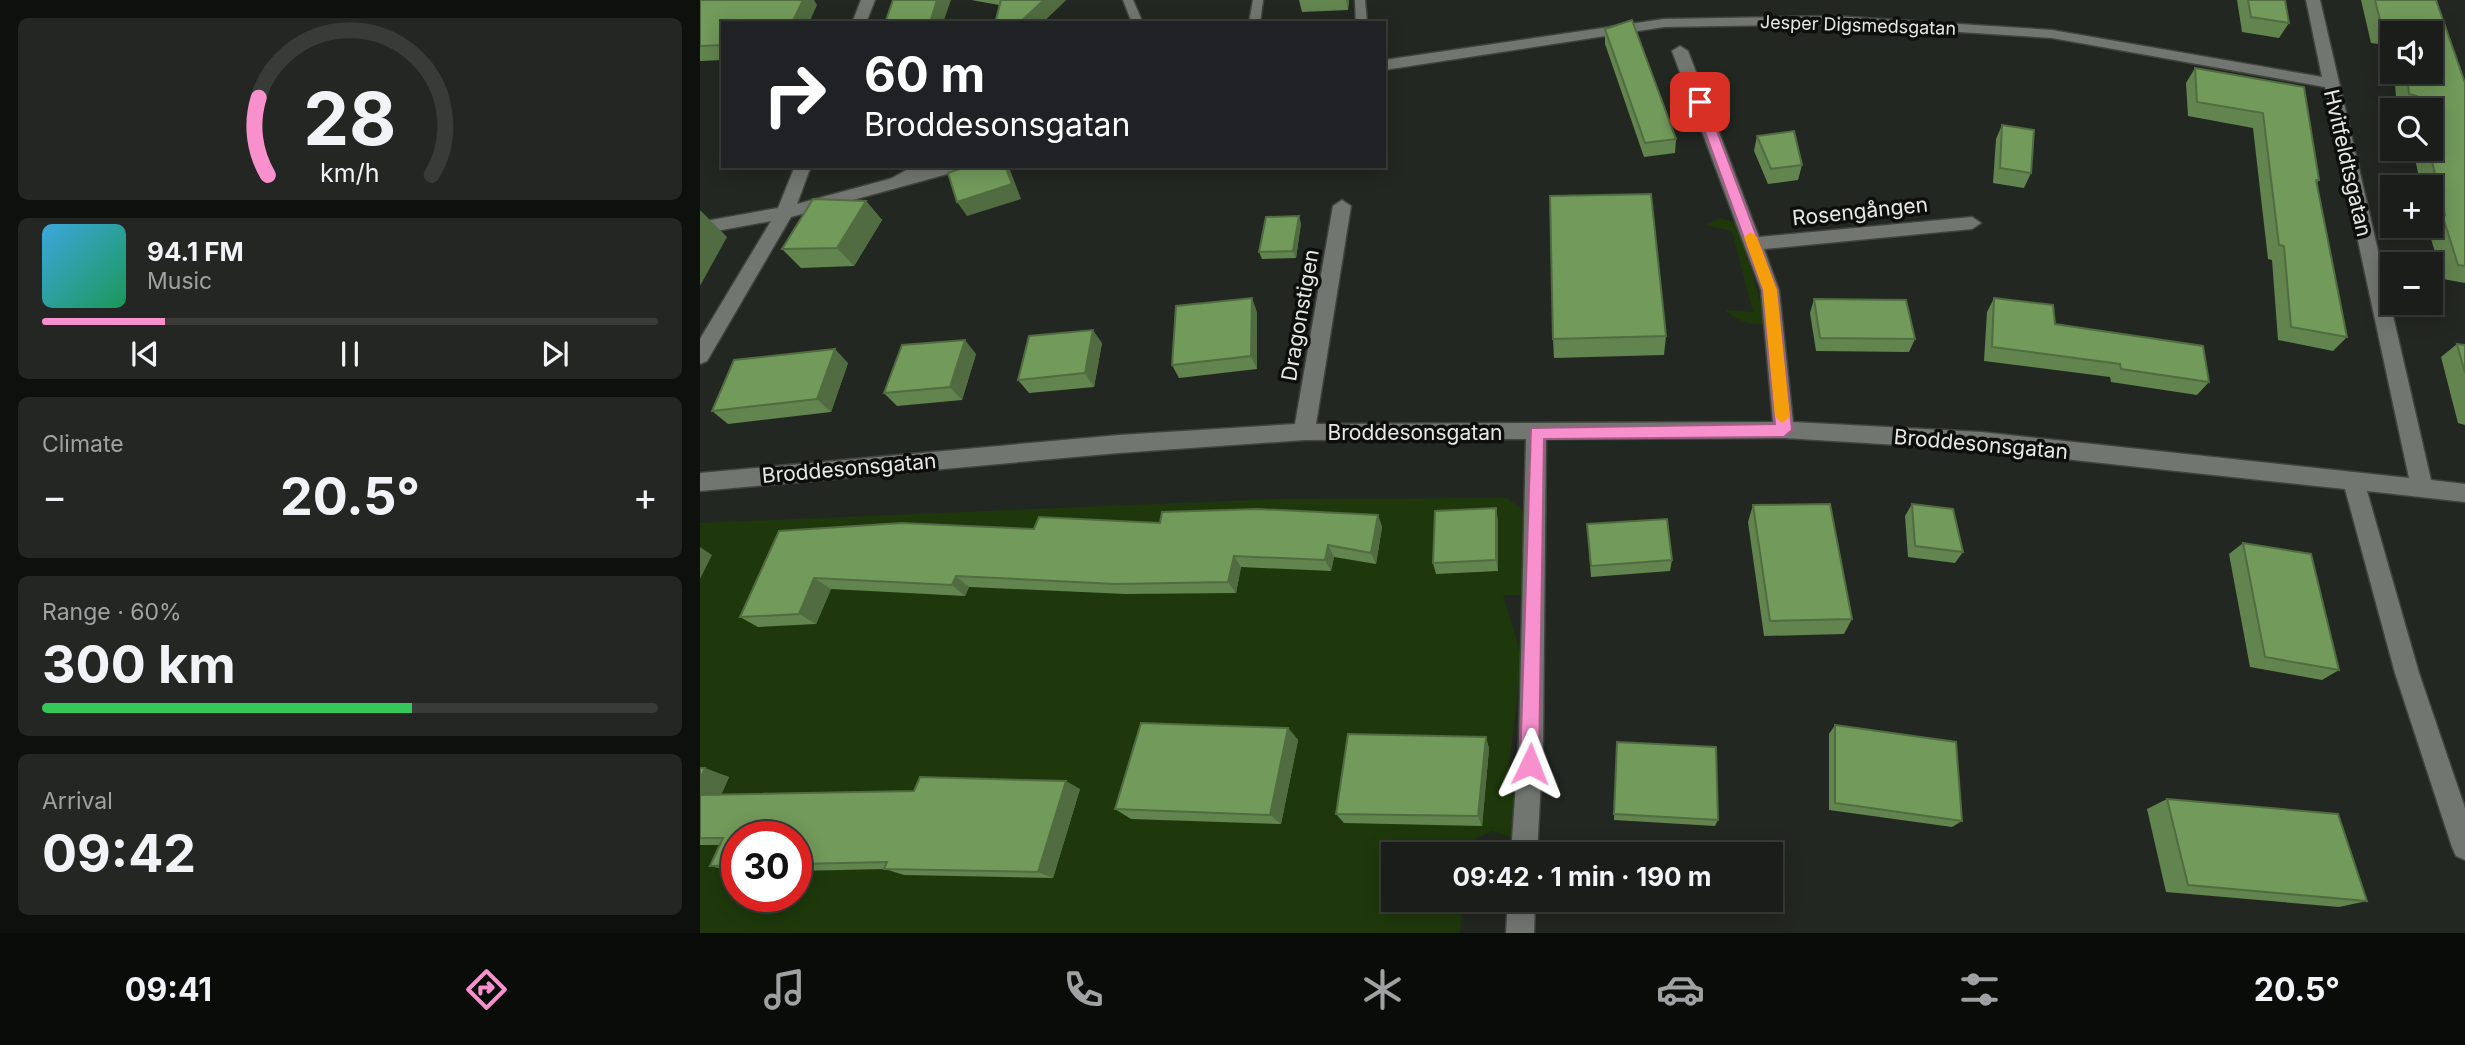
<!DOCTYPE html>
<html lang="en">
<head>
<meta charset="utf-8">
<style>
	body { margin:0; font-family:Inter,sans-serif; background:#232622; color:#f1f3f6; height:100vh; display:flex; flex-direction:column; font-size:26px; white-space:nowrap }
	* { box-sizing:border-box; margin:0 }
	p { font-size:23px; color:#9fa2a2 }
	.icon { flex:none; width:38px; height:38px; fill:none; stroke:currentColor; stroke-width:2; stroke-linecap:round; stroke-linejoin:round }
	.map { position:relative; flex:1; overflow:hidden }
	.side { display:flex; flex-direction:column; gap:18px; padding:18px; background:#0e100e; width:700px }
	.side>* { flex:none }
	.top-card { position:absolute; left:21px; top:21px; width:665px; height:147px; border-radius:0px; box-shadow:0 4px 18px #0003,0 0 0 2px #383b38; background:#202124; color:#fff; overflow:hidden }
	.buttons { position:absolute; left:1680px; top:21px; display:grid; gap:14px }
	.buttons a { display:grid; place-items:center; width:63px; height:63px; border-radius:0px; background:#1a1d19; box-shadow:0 4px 18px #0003,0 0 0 2px #383b38; font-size:35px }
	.speed { position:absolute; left:21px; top:821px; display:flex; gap:14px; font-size:35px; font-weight:700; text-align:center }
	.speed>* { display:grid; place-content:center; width:91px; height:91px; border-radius:50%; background:#1a1d19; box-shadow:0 4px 18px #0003,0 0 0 2px #383b38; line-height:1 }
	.speed .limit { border:10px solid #d22; background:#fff; color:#111 }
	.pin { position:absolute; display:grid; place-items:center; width:60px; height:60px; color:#fff; margin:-30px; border-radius:14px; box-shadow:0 4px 10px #0006 }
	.me { position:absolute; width:77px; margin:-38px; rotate:2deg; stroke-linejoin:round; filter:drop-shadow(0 0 5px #0008) }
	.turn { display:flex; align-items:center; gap:24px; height:147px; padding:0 28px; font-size:32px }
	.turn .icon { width:91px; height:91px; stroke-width:2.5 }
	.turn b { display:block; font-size:49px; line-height:60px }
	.big { font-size:52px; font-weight:700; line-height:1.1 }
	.side .card { flex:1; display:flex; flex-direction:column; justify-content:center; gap:10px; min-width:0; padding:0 24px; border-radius:10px; background:#232622 }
	.side .dial { align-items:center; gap:0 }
	.dial svg { height:182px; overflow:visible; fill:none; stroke:#383b38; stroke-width:7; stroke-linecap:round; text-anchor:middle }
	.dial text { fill:#f1f3f6; stroke:none }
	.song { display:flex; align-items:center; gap:21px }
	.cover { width:84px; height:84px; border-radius:10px; background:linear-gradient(135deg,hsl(200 70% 55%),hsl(150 70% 35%)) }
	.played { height:7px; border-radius:4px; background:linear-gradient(90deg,#f790cd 20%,#383b38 20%) }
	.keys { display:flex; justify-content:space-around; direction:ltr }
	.heat { display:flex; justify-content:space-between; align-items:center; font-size:38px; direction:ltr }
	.charge { height:10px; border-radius:5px; background:linear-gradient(90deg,#34c759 60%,#383b38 0) }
	.trip { position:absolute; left:681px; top:842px; width:402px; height:70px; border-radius:0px; background:#1a1d19; box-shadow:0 4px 18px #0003,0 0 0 2px #383b38; font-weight:700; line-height:70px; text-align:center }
	.menu { display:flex; height:112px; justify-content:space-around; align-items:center; background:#0a0c0a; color:#9fa2a2 }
	.menu .icon { width:49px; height:49px }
	.menu .selected { color:#f790cd }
	.menu b { font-size:32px; color:#f1f3f6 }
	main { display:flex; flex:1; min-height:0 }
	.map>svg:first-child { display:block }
	.green { fill:#1e380b; fill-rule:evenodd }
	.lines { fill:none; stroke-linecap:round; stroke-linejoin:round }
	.lane-casing { stroke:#40443f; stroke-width:3 }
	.street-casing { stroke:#40443f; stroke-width:3 }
	.lane { fill:#727670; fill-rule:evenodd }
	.street { fill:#727670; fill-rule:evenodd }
	.wall { fill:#62844e }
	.shaded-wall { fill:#506c40 }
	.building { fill:#729a5b; stroke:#506c40; stroke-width:2 }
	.route { fill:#f790cd; stroke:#a15e85; stroke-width:2 }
	.slow { fill:#f59e0b }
	.labels { text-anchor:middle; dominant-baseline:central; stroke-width:7; stroke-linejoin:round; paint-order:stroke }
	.far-street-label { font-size:18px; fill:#e5e8e4; stroke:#0e0f0d }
	.street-label { font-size:21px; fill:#e5e8e4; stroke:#0e0f0d }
</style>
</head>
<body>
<main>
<section class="side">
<div class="card dial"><svg viewBox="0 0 100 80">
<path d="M14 69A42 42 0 1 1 86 69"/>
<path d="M14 69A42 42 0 0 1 10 35" stroke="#f790cd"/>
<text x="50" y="56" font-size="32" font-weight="700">28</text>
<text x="50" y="72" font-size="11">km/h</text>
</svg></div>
<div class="card">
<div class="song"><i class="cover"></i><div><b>94.1 FM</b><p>Music</p></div></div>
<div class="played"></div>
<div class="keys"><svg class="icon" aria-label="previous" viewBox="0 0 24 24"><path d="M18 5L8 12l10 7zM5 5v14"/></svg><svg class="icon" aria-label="pause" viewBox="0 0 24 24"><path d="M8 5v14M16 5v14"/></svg><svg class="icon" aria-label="next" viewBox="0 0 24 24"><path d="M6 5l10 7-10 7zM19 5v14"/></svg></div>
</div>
<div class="card"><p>Climate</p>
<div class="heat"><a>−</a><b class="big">20.5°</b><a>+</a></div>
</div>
<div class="card"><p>Range · 60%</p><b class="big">300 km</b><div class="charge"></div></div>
<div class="card"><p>Arrival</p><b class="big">09:42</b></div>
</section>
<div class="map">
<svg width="1765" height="933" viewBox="0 0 1765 933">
	<rect width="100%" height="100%" fill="#232721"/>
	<g class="green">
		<path d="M1020,218L1037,223L1067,323C1051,327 1036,320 1025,310L1053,312L1032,231L1005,225Z"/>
		<path d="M807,498L829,515L825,595H803L822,657L807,782L815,800L817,839L792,831L765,844L764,854H693V900H762L760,933H0V523L577,499ZM37,836H96V896H37Z"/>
	</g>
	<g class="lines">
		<defs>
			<g id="lane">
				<path d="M423,0H433L443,23H432Z"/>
				<path d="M553,0H563L560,23H549Z"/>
				<path d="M655,0H665L667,23H656Z"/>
				<path d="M214,166H231L198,185H190V179Z"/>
			</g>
			<g id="street">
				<path d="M161,0H175L166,23H152Z"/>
				<path d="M1606,0H1620L1731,480L1765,484V502L1667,491L1719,673L1765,808V860L1756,856L1752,847L1695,673L1645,489L1281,450L1084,438L846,439L843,741L837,854H811L819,741L826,439L604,440L419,453L0,491V473L419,435L595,424L633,206L642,200L651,206L616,424L1073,422L1061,290L972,51L980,46L988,51L1059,237L1272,217L1281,223L1272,229L1064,249L1079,290L1093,422L1281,432L1709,478L1625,87L1352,38L1133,24L964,27L684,70V60L964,19L1133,16L1352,30L1622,77Z"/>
				<path d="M95,166H111L97,204L237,166H264L262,170L91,217L7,361L0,364V339L71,221L0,234V222L78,208Z"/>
				<path d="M808,900H835L834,933H806Z"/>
			</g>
		</defs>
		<use href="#lane" class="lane-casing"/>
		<use href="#street" class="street-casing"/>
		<use href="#lane" class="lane"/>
		<use href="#street" class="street"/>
	</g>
	<g class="wall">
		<path d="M0,0L117,5L23,23V60L0,61Z"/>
		<path d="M271,0H366L342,23H295L299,5Z"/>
		<path d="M599,0H649L648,10L602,12Z"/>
		<path d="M1537,0H1585L1589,23L1579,38L1542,32Z"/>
		<path d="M1661,0H1736L1765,83V283L1743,279L1728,229L1731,226V187H1721L1713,149H1731V110H1703L1697,109L1694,72H1731V33H1692V51V46L1671,43Z"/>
		<path d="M905,29L976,139L975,153L944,157L905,44Z"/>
		<path d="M1495,68L1604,87L1619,180L1617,183L1647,337L1633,351L1578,340L1572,260L1568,259L1553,128L1488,116L1486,83Z"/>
		<path d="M1302,125L1331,173L1324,188L1293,183L1296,139Z"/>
		<path d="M1057,136L1102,165L1098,180L1068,184L1054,151Z"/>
		<path d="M166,201L182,220L154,266L101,268L82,249Z"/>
		<path d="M601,223L596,258L562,259L559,252Z"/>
		<path d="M1294,298L1355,324L1509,382L1497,395L1411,382L1410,377L1284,361L1287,312Z"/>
		<path d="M1114,299L1215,339L1209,352L1116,351L1110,313Z"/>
		<path d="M557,312V369L479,378L472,365Z"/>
		<path d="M966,336L964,355L854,358L853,339Z"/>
		<path d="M402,343L394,387L329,393L318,380Z"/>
		<path d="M1757,344L1765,345V425L1758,423L1741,357Z"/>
		<path d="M276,354L262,400L197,406L184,393Z"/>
		<path d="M148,363L131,412L28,424L12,411Z"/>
		<path d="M1212,504L1263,552L1255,563L1208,557L1205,516Z"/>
		<path d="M1053,505L1152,619L1144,634L1064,636L1048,522Z"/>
		<path d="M678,515L682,527L676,564L634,557L631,571L541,567L536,593L425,594L269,587L265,596L131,589L116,624L58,627L40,617L79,531L334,529L460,523Z"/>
		<path d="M798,520V571L736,574L733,563Z"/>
		<path d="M887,524L972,560L970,571L891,577Z"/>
		<path d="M1543,543L1639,670L1622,680L1550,667L1529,554Z"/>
		<path d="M1135,725L1262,821L1252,827L1129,810V734Z"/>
		<path d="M588,728L598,740L581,824L431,819L415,809Z"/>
		<path d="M786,737L789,749L782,826L644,823L636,814Z"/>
		<path d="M917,742L1018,820L1015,826L914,820Z"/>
		<path d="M0,768L29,777L21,795L380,789L353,878L204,875L185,869L96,871V836H37V872H35L10,866L20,845H0Z"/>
		<path d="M1467,799L1667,901L1639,907L1466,892L1447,809Z"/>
	</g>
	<g class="shaded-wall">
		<path d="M103,0H114L117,5L109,23H92Z"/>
		<path d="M237,0H251L243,23H230Z"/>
		<path d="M344,0H366L342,23H319Z"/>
		<path d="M646,0H649L648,10Z"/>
		<path d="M305,166H308L310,170L321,199L267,216L257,202Z"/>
		<path d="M166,201L182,220L154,266L137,248Z"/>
		<path d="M0,210L27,237L0,286Z"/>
		<path d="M599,216L601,223L596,258L593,251Z"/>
		<path d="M552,298L557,312V369L551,356Z"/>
		<path d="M393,330L402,343L394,387L385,373Z"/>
		<path d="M265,340L276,354L262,400L250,387Z"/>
		<path d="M135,349L148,363L131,412L117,399Z"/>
		<path d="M796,508L798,520V571L796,560Z"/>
		<path d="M678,515L682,527L676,564L671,553Z"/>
		<path d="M628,545L634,557L631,571L625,560Z"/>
		<path d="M0,547L12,555L0,579Z"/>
		<path d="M534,556L541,567L536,593L528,582Z"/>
		<path d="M256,576L269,587L265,596L252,585Z"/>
		<path d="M114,578L131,589L116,624L99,614Z"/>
		<path d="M588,728L598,740L581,824L570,815Z"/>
		<path d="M786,737L789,749L782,826L778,816Z"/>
		<path d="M5,768L29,777L17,803L0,798V779Z"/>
		<path d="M366,781L380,789L353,878L338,872Z"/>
	</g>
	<g class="building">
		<path d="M0,0H103L92,23H23V45L0,46Z"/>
		<path d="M193,0H237L230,23H185Z"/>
		<path d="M301,0H344L319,23H295Z"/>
		<path d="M1548,0H1585L1589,23L1551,17Z"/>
		<path d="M1675,0H1736L1765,83V266L1758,265L1742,214L1745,215L1729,149H1731V110H1720L1717,96L1709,94L1707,72H1731V33H1704L1703,32L1682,28Z"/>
		<path d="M932,20L976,139L945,143L905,29Z"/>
		<path d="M1495,68L1604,87L1619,180H1616L1647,337L1591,327L1584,246L1579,245L1563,113L1497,102Z"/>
		<path d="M1302,125L1334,130L1331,173L1300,168Z"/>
		<path d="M1094,131L1102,165L1071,169L1057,136Z"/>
		<path d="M268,166H305L312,184L257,202L248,173Z"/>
		<path d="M951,194L966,336L853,339L850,196Z"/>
		<path d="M113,199L166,201L137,248L82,249Z"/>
		<path d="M599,216L593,251L559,252L566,217Z"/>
		<path d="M552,298L551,356L472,365L476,306Z"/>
		<path d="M1294,298L1353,305L1355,324L1503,346L1509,382L1421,369L1420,364L1292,347Z"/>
		<path d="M1114,299L1206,300L1215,339L1120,338Z"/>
		<path d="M393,330L385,373L318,380L329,336Z"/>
		<path d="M265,340L250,387L184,393L202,345Z"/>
		<path d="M1757,344L1765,345V373Z"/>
		<path d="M135,349L117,399L12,411L34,360Z"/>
		<path d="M1130,504L1152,619L1070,621L1053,505Z"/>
		<path d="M1212,504L1253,509L1263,552L1215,546Z"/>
		<path d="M796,508V560L733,563L735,511Z"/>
		<path d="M558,509L678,515L671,553L628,545L625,560L534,556L528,582L415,584L256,576L252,585L114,578L99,614L40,617L79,531L201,523L334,529L339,517L460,523L462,512Z"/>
		<path d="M967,519L972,560L891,566L887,524Z"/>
		<path d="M1543,543L1611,554L1639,670L1565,657Z"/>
		<path d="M441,723L588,728L570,815L415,809Z"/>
		<path d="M1135,725L1256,742L1262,821L1135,803Z"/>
		<path d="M648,734L786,737L778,816L636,814Z"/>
		<path d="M917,742L1016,747L1018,820L914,814Z"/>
		<path d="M0,768H5L0,779Z"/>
		<path d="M220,777L366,781L338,872L184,869L187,862L96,864V836H37V865L10,866L23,838H0V795L214,791Z"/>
		<path d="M1467,799L1638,814L1667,901L1488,885Z"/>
	</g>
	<path class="route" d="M1000,98L1006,102L1077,290L1092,430L1084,437L844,439L839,764L836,770L830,773L823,770L820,764L831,428L1075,424L1063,290L994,102Z"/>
	<path class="slow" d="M1051,232L1057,237L1077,290L1090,417L1082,423L1075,417L1063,290L1044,237Z"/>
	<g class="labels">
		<g class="far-street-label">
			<text transform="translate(1158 25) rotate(2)">Jesper Digsmedsgatan</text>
		</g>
		<g class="street-label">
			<text transform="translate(1648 163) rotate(77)">Hvitfeldtsgatan</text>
			<text transform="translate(1160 211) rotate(-6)">Rosengången</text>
			<text transform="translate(600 315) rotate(-80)">Dragonstigen</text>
			<text x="715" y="432">Broddesonsgatan</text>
			<text transform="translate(1281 444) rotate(5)">Broddesonsgatan</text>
			<text transform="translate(149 468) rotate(-5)">Broddesonsgatan</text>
		</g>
	</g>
</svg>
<div class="buttons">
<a><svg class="icon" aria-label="sound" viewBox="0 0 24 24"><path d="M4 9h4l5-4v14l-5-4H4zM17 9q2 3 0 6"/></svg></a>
<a><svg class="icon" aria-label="search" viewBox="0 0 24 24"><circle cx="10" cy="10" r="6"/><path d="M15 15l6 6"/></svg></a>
<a>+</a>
<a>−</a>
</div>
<div class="speed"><div class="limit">30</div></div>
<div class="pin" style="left:1000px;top:102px;background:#d93025"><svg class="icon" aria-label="arrive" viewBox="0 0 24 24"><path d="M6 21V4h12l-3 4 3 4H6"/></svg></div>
<svg class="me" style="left:830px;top:764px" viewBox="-20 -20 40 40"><path d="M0-17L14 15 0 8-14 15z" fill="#f790cd" stroke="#fff" stroke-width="4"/></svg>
<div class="trip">09:42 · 1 min · 190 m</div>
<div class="top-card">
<div class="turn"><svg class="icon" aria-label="right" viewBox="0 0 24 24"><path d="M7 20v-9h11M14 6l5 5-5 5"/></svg><div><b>60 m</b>Broddesonsgatan</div></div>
</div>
</div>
</main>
<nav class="menu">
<b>09:41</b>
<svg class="icon selected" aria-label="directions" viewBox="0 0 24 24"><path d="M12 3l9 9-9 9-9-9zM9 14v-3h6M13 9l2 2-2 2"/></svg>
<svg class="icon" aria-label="music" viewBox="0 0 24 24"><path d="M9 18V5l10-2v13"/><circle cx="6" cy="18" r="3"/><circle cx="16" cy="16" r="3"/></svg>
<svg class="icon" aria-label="phone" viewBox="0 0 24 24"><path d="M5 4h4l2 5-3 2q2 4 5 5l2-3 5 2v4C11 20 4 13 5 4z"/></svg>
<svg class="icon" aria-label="climate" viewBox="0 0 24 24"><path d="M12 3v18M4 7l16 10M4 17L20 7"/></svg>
<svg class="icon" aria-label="car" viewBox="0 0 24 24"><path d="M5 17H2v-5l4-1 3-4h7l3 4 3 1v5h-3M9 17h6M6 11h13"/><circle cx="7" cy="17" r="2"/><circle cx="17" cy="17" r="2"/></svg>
<svg class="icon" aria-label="filters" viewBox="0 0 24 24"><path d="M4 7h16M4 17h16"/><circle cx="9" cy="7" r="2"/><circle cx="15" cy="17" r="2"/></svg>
<b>20.5°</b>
</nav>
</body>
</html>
